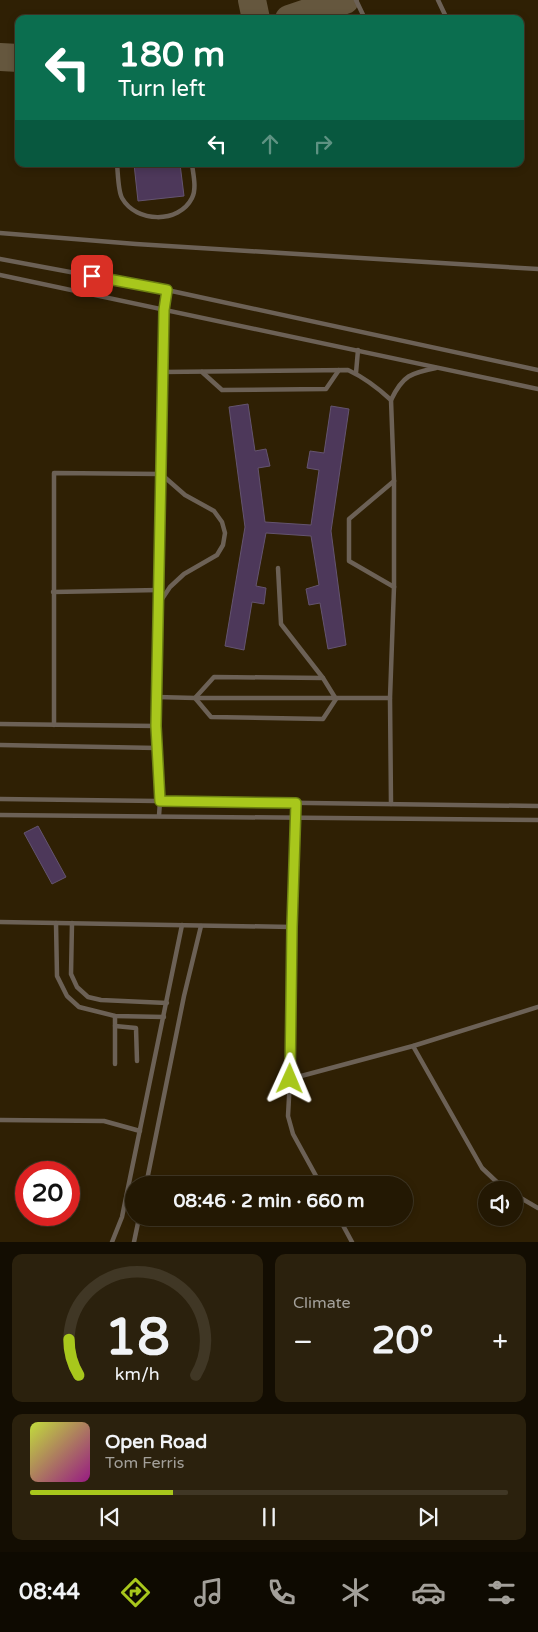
<!DOCTYPE html>
<html lang="en">
<head>
<meta charset="utf-8">
<style>
	body { margin:0; font-family:"Varela Round",sans-serif; background:#2b210d; color:#f1f3f6; height:100vh; display:flex; flex-direction:column; font-size:19px; white-space:nowrap }
	* { box-sizing:border-box; margin:0 }
	p { font-size:16px; color:#a3a09a }
	.icon { flex:none; width:28px; height:28px; fill:none; stroke:currentColor; stroke-width:2; stroke-linecap:round; stroke-linejoin:round }
	.map { position:relative; height:1242px; overflow:hidden }
	.details { display:flex; flex-direction:column; gap:12px; padding:12px; background:#130d02; flex:1 }
	.details>* { flex:none }
	.banner { position:absolute; left:15px; top:15px; width:509px; height:152px; border-radius:10px; box-shadow:0 2px 8px #0003,0 0 0 1px #403725; background:#0b6e4f; color:#fff; overflow:hidden }
	.buttons { position:absolute; left:478px; top:1181px; display:grid; gap:10px }
	.buttons a { display:grid; place-items:center; width:45px; height:45px; border-radius:50%; background:#231803; box-shadow:0 2px 8px #0003,0 0 0 1px #403725; font-size:25px }
	.speed { position:absolute; left:15px; top:1161px; display:flex; gap:10px; font-size:25px; font-weight:700; text-align:center }
	.speed>* { display:grid; place-content:center; width:65px; height:65px; border-radius:50%; background:#231803; box-shadow:0 2px 8px #0003,0 0 0 1px #403725; line-height:1 }
	.speed .limit { border:8px solid #d22; background:#fff; color:#111 }
	.pin { position:absolute; display:grid; place-items:center; width:42px; height:42px; color:#fff; margin:-21px; border-radius:10px; box-shadow:0 2px 8px #0006 }
	.me { position:absolute; width:55px; margin:-28px; rotate:1deg; stroke-linejoin:round; filter:drop-shadow(0 0 4px #0008) }
	.turn { display:flex; align-items:center; gap:18px; height:105px; padding:0 20px; font-size:22px }
	.turn .icon { width:65px; height:65px; stroke-width:2.5 }
	.turn b { display:block; font-size:35px; line-height:42px }
	.lanes { display:flex; align-items:center; height:48px; padding:0 20px; background:#0003; justify-content:center; gap:25px; direction:ltr }
	.lanes .off { opacity:.35 }
	.big { font-size:38px; font-weight:800; line-height:1.1 }
	.details .tile { flex:1; display:flex; flex-direction:column; justify-content:center; gap:8px; min-width:0; padding:0 18px; border-radius:10px; background:#2b210d }
	.details .dial { align-items:center; gap:0 }
	.dial svg { height:130px; overflow:visible; fill:none; stroke:#403725; stroke-width:7; stroke-linecap:round; text-anchor:middle }
	.dial text { fill:#f1f3f6; stroke:none }
	.song { display:flex; align-items:center; gap:15px }
	.cover { width:60px; height:60px; border-radius:8px; background:linear-gradient(135deg,hsl(70 70% 55%),hsl(310 70% 35%)) }
	.played { height:5px; border-radius:2px; background:linear-gradient(90deg,#a8c71c 30%,#403725 30%) }
	.keys { display:flex; justify-content:space-around; direction:ltr }
	.heat { display:flex; justify-content:space-between; align-items:center; font-size:28px; direction:ltr }
	.details .tiles { flex:1; display:grid; gap:12px; grid-template-columns:1fr 1fr }
	.tile:last-child { grid-column:span 2 }
	.trip { position:absolute; left:125px; top:1176px; width:288px; height:50px; border-radius:25px; background:#231803; box-shadow:0 2px 8px #0003,0 0 0 1px #403725; font-weight:800; line-height:50px; text-align:center }
	.tab-bar { display:flex; height:80px; justify-content:space-around; align-items:center; background:#0e0a01; color:#a3a09a }
	.tab-bar .icon { width:35px; height:35px }
	.tab-bar .active { color:#a8c71c }
	.tab-bar b { font-size:22px; color:#f1f3f6 }
	.map>svg:first-child { display:block }
	.lines { fill:none; stroke-linecap:round; stroke-linejoin:round }
	.taxiway { stroke:#65573e; stroke-width:28 }
	.building { fill:#4d385a; stroke:#64546f }
	.service { stroke:#6c6156; stroke-width:4.5 }
	.route-casing { stroke:#6d8112; stroke-width:12 }
	.route { stroke:#a8c71c; stroke-width:9 }
</style>
</head>
<body>
<div class="map">
<svg width="538" height="1242" viewBox="0 0 538 1242">
	<rect width="100%" height="100%" fill="#2f2004"/>
	<g class="lines">
		<g class="taxiway">
			<path d="M252,0L256,19"/>
			<path d="M289,19L345,0"/>
			<path d="M0,57L19,58"/>
		</g>
	</g>
	<g class="building">
		<path d="M134,164H180L184,196L138,201Z"/>
		<path d="M248,404L255,451L266,449L270,466L258,468L265,522L311,525L319,470L307,468L310,451L324,453L331,406L349,409L331,531L346,645L328,649L320,603L309,605L306,589L319,585L311,536L266,533L256,586L266,588L264,604L252,602L244,650L225,646L245,527L229,407Z"/>
		<path d="M38,826L66,877L52,884L24,833Z"/>
	</g>
	<g class="lines">
		<g class="service">
			<path d="M356,0L365,19"/>
			<path d="M438,0L447,19"/>
			<path d="M117,164C118,173 118,191 122,198C136,223 179,224 192,198C197,188 193,174 192,164"/>
			<path d="M0,233L136,244L538,269"/>
			<path d="M0,259L167,290L538,370"/>
			<path d="M0,275L538,389"/>
			<path d="M162,372L348,370C365,378 377,387 391,400"/>
			<path d="M202,372L222,390L326,389L339,370"/>
			<path d="M356,373L358,350"/>
			<path d="M394,481L349,519V561L394,587"/>
			<path d="M278,568L281,624L323,678"/>
			<path d="M53,592L159,590"/>
			<path d="M214,677L323,678L336,699L323,719L211,717L195,698Z"/>
			<path d="M157,697L195,698H390"/>
			<path d="M0,724L156,726"/>
			<path d="M54,725V473L161,474L185,495L214,511L222,522L225,533L223,545L217,555L184,574L170,587L158,605"/>
			<path d="M0,745L157,748"/>
			<path d="M0,799L538,806"/>
			<path d="M296,803L292,927L290,1079L288,1116L293,1134L321,1185"/>
			<path d="M391,804L390,698L394,587V481L391,400C403,375 411,373 436,368"/>
			<path d="M0,815L538,820"/>
			<path d="M159,816L160,801L156,726L164,310L167,290"/>
			<path d="M0,922L292,927"/>
			<path d="M56,923L57,976L67,996L79,1007L115,1016L164,1017"/>
			<path d="M72,923L71,974L77,987L88,997L101,1000L167,1003"/>
			<path d="M115,1026L136,1028L137,1061"/>
			<path d="M413,1046L482,1168L501,1186L507,1190"/>
			<path d="M115,1064V1016"/>
			<path d="M290,1079L413,1046L538,1007"/>
			<path d="M0,1120L104,1121L140,1131"/>
			<path d="M146,1185L184,996L201,926"/>
			<path d="M514,1194L538,1208"/>
			<path d="M339,1218L352,1242"/>
			<path d="M112,1242L122,1217L182,925"/>
			<path d="M134,1242L139,1218"/>
		</g>
	</g>
	<g class="lines">
		<defs>
			<path id="route" d="M92,276L167,290L164,310L156,726L160,801L296,803L292,927L290,1079"/>
		</defs>
		<use href="#route" class="route-casing"/>
		<use href="#route" class="route"/>
	</g>
</svg>
<div class="buttons">
<a><svg class="icon" aria-label="sound" viewBox="0 0 24 24"><path d="M4 9h4l5-4v14l-5-4H4zM17 9q2 3 0 6"/></svg></a>
</div>
<div class="speed"><div class="limit">20</div></div>
<div class="pin" style="left:92px;top:276px;background:#d93025"><svg class="icon" aria-label="arrive" viewBox="0 0 24 24"><path d="M6 21V4h12l-3 4 3 4H6"/></svg></div>
<svg class="me" style="left:290px;top:1079px" viewBox="-20 -20 40 40"><path d="M0-17L14 15 0 8-14 15z" fill="#a8c71c" stroke="#fff" stroke-width="4"/></svg>
<div class="trip">08:46 · 2 min · 660 m</div>
<div class="banner">
<div class="turn"><svg class="icon" aria-label="left" viewBox="0 0 24 24"><path d="M17 20v-9H6M10 6l-5 5 5 5"/></svg><div><b>180 m</b>Turn left</div></div>
<div class="lanes"><svg class="icon" aria-label="left" viewBox="0 0 24 24"><path d="M17 20v-9H6M10 6l-5 5 5 5"/></svg><svg class="icon off" aria-label="ahead" viewBox="0 0 24 24"><path d="M12 20V5M6 11l6-6 6 6"/></svg><svg class="icon off" aria-label="right" viewBox="0 0 24 24"><path d="M7 20v-9h11M14 6l5 5-5 5"/></svg></div>
</div>
</div>
<section class="details">
<div class="tiles">
<div class="tile dial"><svg viewBox="0 0 100 80">
<path d="M14 69A42 42 0 1 1 86 69"/>
<path d="M14 69A42 42 0 0 1 8 47" stroke="#a8c71c"/>
<text x="50" y="56" font-size="32" font-weight="700">18</text>
<text x="50" y="72" font-size="11">km/h</text>
</svg></div>
<div class="tile"><p>Climate</p>
<div class="heat"><a>−</a><b class="big">20°</b><a>+</a></div>
</div>
<div class="tile">
<div class="song"><i class="cover"></i><div><b>Open Road</b><p>Tom Ferris</p></div></div>
<div class="played"></div>
<div class="keys"><svg class="icon" aria-label="previous" viewBox="0 0 24 24"><path d="M18 5L8 12l10 7zM5 5v14"/></svg><svg class="icon" aria-label="pause" viewBox="0 0 24 24"><path d="M8 5v14M16 5v14"/></svg><svg class="icon" aria-label="next" viewBox="0 0 24 24"><path d="M6 5l10 7-10 7zM19 5v14"/></svg></div>
</div>
</div>
</section>
<nav class="tab-bar">
<b>08:44</b>
<svg class="icon active" aria-label="directions" viewBox="0 0 24 24"><path d="M12 3l9 9-9 9-9-9zM9 14v-3h6M13 9l2 2-2 2"/></svg>
<svg class="icon" aria-label="music" viewBox="0 0 24 24"><path d="M9 18V5l10-2v13"/><circle cx="6" cy="18" r="3"/><circle cx="16" cy="16" r="3"/></svg>
<svg class="icon" aria-label="phone" viewBox="0 0 24 24"><path d="M5 4h4l2 5-3 2q2 4 5 5l2-3 5 2v4C11 20 4 13 5 4z"/></svg>
<svg class="icon" aria-label="climate" viewBox="0 0 24 24"><path d="M12 3v18M4 7l16 10M4 17L20 7"/></svg>
<svg class="icon" aria-label="car" viewBox="0 0 24 24"><path d="M5 17H2v-5l4-1 3-4h7l3 4 3 1v5h-3M9 17h6M6 11h13"/><circle cx="7" cy="17" r="2"/><circle cx="17" cy="17" r="2"/></svg>
<svg class="icon" aria-label="filters" viewBox="0 0 24 24"><path d="M4 7h16M4 17h16"/><circle cx="9" cy="7" r="2"/><circle cx="15" cy="17" r="2"/></svg>
</nav>
</body>
</html>
